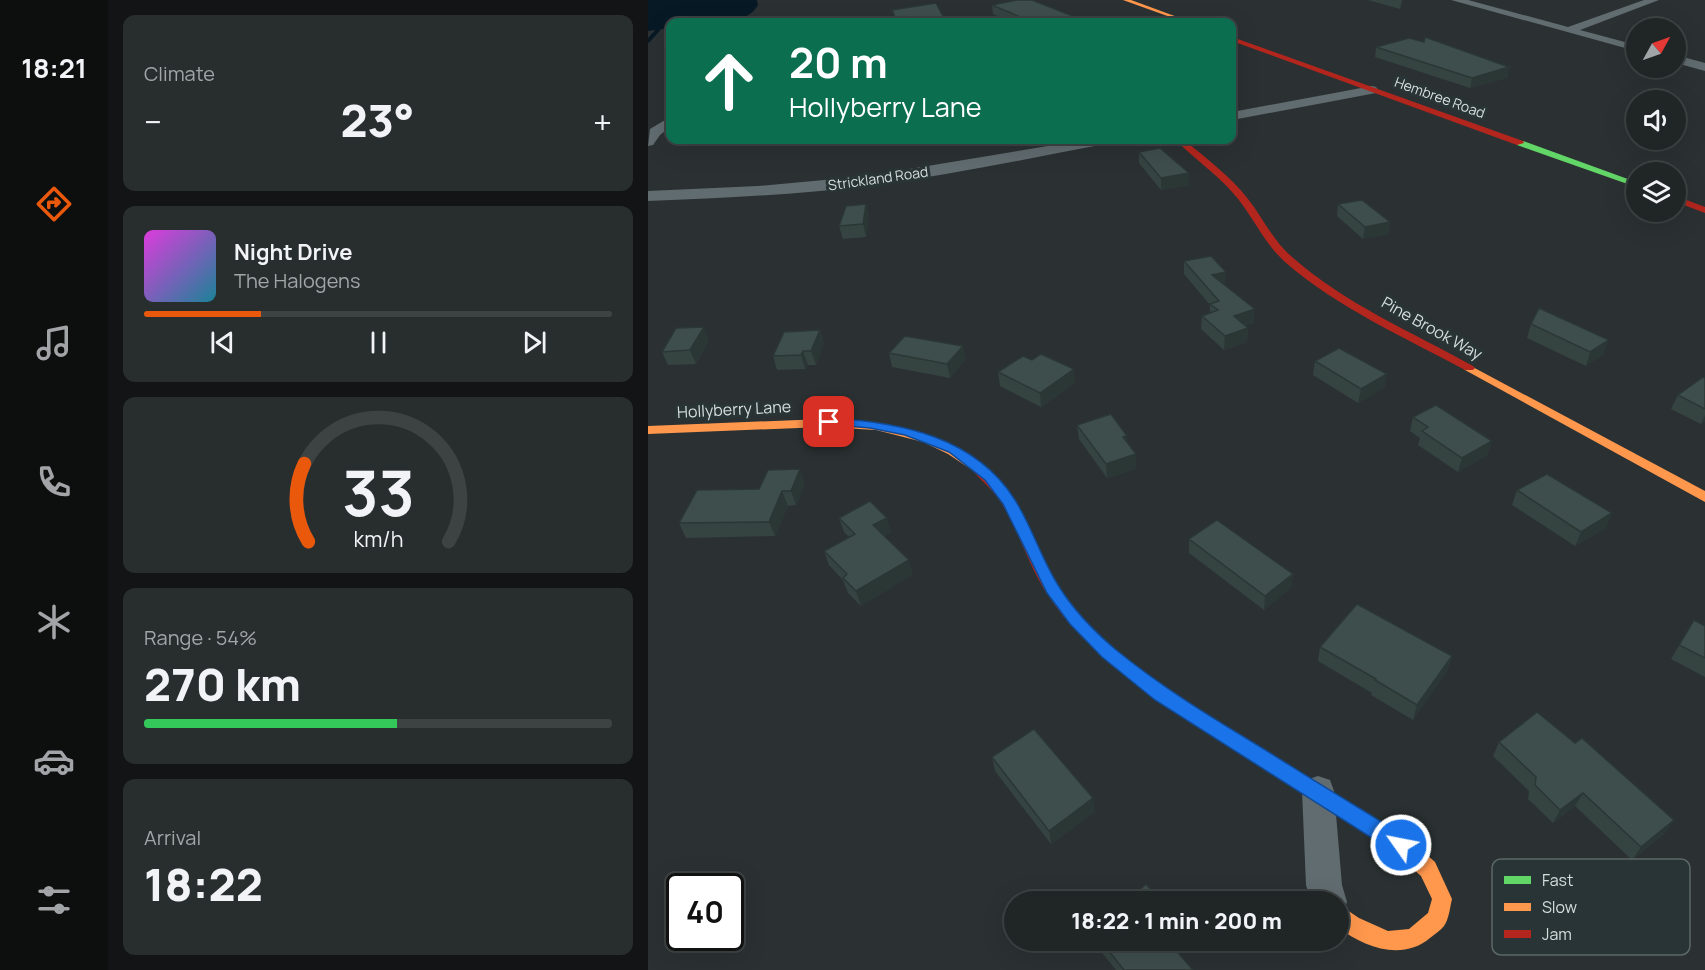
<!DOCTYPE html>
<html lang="en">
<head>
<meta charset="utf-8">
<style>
	body { margin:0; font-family:Manrope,sans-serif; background:#282d2e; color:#f1f3f6; height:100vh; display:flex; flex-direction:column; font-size:22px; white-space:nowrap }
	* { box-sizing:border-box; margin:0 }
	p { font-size:20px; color:#a2a5a7 }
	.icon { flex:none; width:33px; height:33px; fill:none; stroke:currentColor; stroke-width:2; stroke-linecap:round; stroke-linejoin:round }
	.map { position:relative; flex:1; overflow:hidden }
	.side { display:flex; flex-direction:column; gap:15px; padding:15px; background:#121415; width:540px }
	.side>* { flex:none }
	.hud { position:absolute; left:18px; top:18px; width:570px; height:126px; border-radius:12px; box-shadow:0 6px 24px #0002,0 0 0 2px #3d4243; background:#0b6e4f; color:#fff; overflow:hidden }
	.needle { width:39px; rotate:50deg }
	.controls { position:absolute; left:978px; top:18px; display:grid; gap:12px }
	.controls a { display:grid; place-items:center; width:60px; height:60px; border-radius:50%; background:#202526; box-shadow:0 6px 24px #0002,0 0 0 2px #3d4243; font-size:30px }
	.speed { position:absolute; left:18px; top:873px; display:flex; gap:12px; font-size:30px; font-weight:700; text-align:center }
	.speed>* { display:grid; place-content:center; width:78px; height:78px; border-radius:50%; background:#202526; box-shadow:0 6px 24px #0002,0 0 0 2px #3d4243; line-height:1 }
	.speed .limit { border:3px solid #111; border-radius:9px; background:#fff; color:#111 }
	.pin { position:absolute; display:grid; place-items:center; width:51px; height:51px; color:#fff; margin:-26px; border-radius:12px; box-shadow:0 3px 9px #0006 }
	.me { position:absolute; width:66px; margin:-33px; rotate:303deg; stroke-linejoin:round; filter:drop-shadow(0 0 4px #0008) }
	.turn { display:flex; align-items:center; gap:21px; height:126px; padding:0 24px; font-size:27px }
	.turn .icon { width:78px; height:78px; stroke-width:2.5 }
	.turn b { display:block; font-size:42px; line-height:51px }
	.big { font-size:45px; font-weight:800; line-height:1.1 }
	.side .card { flex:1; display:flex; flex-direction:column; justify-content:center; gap:9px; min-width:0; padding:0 21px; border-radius:12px; background:#282d2e }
	.side .dial { align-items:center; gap:0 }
	.dial svg { height:156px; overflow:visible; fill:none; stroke:#3d4243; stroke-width:7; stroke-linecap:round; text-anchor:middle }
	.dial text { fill:#f1f3f6; stroke:none }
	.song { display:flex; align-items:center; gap:18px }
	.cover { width:72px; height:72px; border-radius:9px; background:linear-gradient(135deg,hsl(300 70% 55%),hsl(190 70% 35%)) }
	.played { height:6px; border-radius:3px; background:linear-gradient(90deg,#ea580c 25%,#3d4243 25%) }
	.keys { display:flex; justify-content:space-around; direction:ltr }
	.heat { display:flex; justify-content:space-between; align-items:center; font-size:33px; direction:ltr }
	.charge { height:9px; border-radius:4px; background:linear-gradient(90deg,#34c759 54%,#3d4243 0) }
	.trip { position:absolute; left:356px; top:891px; width:345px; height:60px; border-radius:30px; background:#202526; box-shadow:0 6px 24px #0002,0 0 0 2px #3d4243; font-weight:800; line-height:60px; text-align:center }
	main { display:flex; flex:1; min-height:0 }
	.tab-bar { display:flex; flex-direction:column; width:108px; justify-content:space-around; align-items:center; background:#0d0f0f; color:#a2a5a7 }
	.tab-bar .icon { width:42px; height:42px }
	.tab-bar .on { color:#ea580c }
	.tab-bar b { font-size:27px; color:#f1f3f6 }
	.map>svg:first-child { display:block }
	.water { fill:#081926 }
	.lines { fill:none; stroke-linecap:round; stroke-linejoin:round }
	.stream { stroke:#081926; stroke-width:4 }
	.street { fill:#616c70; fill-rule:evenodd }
	.fast { fill:#63d668; fill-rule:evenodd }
	.slow { fill:#ff974d; fill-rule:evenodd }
	.jam { fill:#b3261e; fill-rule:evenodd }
	.wall { fill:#354341 }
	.shaded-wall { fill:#2b3735 }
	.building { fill:#3e4e4c; stroke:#2b3735; stroke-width:1.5 }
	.route { fill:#1a73e8; stroke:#114b97; stroke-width:1.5 }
	.labels { text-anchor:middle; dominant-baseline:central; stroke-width:6; stroke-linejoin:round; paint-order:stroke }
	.far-street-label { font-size:14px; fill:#d6dede; stroke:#283435 }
	.street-label { font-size:16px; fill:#d6dede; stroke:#283435 }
	.key { fill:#283435; stroke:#5c6768; stroke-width:1.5 }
	.key-label { font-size:16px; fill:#d6dede }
</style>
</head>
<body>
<main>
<nav class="tab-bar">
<b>18:21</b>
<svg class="icon on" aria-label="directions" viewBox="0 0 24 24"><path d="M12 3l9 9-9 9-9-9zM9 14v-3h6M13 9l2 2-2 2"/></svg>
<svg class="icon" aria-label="music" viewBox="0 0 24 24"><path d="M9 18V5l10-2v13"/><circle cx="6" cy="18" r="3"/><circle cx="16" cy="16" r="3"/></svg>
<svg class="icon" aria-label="phone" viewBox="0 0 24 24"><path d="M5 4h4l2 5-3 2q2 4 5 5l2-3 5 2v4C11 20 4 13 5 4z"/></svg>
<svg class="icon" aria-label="climate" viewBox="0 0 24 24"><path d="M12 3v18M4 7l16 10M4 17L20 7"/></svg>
<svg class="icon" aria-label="car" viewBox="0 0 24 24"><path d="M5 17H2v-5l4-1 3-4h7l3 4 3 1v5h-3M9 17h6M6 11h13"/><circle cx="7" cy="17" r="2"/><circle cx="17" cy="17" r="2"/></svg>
<svg class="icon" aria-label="filters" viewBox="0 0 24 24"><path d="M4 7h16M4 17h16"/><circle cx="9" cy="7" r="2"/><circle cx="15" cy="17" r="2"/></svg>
</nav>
<section class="side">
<div class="card"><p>Climate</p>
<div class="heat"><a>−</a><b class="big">23°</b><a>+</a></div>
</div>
<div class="card">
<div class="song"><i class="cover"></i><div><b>Night Drive</b><p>The Halogens</p></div></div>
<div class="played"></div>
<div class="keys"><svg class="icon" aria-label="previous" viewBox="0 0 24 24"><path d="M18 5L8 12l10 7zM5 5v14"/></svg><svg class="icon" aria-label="pause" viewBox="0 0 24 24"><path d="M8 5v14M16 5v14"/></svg><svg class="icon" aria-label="next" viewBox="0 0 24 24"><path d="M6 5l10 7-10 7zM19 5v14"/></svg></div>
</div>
<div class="card dial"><svg viewBox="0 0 100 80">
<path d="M14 69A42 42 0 1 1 86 69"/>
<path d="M14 69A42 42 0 0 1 12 29" stroke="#ea580c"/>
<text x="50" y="56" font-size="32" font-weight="700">33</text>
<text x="50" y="72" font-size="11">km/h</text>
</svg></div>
<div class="card"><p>Range · 54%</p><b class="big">270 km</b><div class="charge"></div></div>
<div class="card"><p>Arrival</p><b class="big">18:22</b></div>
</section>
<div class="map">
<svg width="1057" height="970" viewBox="0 0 1057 970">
	<rect width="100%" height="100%" fill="#2b3132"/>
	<path class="water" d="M0,0H109L110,5C95,31 49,22 22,22V28L0,31Z"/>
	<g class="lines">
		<path class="stream" d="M0,41L10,30"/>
		<g class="street">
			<path d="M803,0H820L920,27L996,0H1011L932,30L988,45V51Z"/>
			<path d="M1028,55L1057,63V71L1028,63Z"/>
			<path d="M724,86L728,87L730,90L728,93L584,120V112Z"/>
			<path d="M22,117V127L12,135L5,145L0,146L2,129Z"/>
			<path d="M436,140H464L457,144C378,159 299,176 219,186C146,195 73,198 0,201V191L110,186L219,176Z"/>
			<path d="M670,776L682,780L686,791L694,885L699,902L694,915L690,916V902H663L658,885L654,791L658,780Z"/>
		</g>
		<path class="fast" d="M869,141H875L988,182V187L869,145Z"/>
		<g class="slow">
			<path d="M475,0H483L543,22H536Z"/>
			<path d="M821,365L1057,491V502L817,370L815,368Z"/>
			<path d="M175,419C225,420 275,426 317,453C324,457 331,461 336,467L334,470H324L300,454L275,442L228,430L175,427L0,434V426Z"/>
			<path d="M561,717L760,838L787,862L804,899C802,907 801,919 796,926C793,930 787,934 782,938C755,961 716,948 690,927V904L711,918L740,931L761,929L780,913L784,899L773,876L746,852L555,729L552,724L555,719Z"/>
		</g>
		<g class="jam">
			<path d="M584,37L875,141L876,143L869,145L584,41Z"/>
			<path d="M528,140H536C558,158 582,176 600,199C615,218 625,241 644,257C697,304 764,332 825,366L827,368L825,370H817C756,337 690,308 637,262C615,242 604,214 585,193C568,173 546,159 528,140Z"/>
			<path d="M1028,196L1057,207V213L1028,202Z"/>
			<path d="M329,463C362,472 387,547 403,575C439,639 507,681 567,719L570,724L567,729L561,731L555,729C498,692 438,653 400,595C382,569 373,537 357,509C347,490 333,482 322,467Z"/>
		</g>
	</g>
	<g class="wall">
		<path d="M720,0H754L752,9Z"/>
		<path d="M344,5L440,22H364L345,14Z"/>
		<path d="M728,47L861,67L859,78L822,88L727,57Z"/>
		<path d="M491,152L541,173V185L513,190L491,163Z"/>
		<path d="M218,204L221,217L218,237L195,239L191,226Z"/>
		<path d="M690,204L742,222L740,234L715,239L689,216Z"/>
		<path d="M536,261L577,285L606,323L597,326L600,328L599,342L576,350L553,329L554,316L562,313V305L536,274Z"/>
		<path d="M883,324L956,354L938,366L879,338Z"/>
		<path d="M172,330L176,344L168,365H160L157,369L129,370L125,356Z"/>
		<path d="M61,340L48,364L20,365L14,352Z"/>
		<path d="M241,353L318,359L302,378L244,367Z"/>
		<path d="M667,361L739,374L736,388L710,403L665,375Z"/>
		<path d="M350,372L427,383L393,407L352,386Z"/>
		<path d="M1057,378V421L1053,424L1023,409L1030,395Z"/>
		<path d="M765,417L844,441L839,455L810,472L770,445L772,438L762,431Z"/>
		<path d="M429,425L479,444L488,454V469L459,478L431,439Z"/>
		<path d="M157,484L148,505L140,506L127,536L38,538L31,523L111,489Z"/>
		<path d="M869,490L958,528L927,546L864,505Z"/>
		<path d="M191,518L243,532L236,536L265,574L213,606L200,593L195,580L181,565L176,551L201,537L196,532Z"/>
		<path d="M541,539L645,574L643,588L616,610L541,553Z"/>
		<path d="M1046,620L1057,626V677L1023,659Z"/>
		<path d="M672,647L804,656L799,671L765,720L723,695L724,693L670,661Z"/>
		<path d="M851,742L927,743L1026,820L1016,834L984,860L927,806L905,823L880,799L881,791L845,756Z"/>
		<path d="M344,757L447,812L403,844L347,771Z"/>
		<path d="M446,940H519L545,970H468L446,943Z"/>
	</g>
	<g class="shaded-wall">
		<path d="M861,67L859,78L822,88L824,78Z"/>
		<path d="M541,173V185L513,190V178Z"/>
		<path d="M218,204L221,217L218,237L215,224Z"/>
		<path d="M742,222L740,234L715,239L717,227Z"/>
		<path d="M578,272L577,285L564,275Z"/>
		<path d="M607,309L606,323L585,330L586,316Z"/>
		<path d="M56,327L61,340L48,364L42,350Z"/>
		<path d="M600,328L599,342L576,350L577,336Z"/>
		<path d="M172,330L176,344L168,365L163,351Z"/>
		<path d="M961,340L956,354L938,366L942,352Z"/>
		<path d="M315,346L318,359L302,378L299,364Z"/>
		<path d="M155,351L160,365L157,369L153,355Z"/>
		<path d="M426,369L427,383L393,407L392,393Z"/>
		<path d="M739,374L736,388L710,403L713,389Z"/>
		<path d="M1057,415V421L1053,424Z"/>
		<path d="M479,436L480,450L475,437Z"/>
		<path d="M844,441L839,455L810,472L814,458Z"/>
		<path d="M488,454V469L459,478L458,464Z"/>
		<path d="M152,469L157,484L148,505L143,491Z"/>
		<path d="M134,491L140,506L127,536L121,522Z"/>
		<path d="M964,513L958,528L927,546L933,532Z"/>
		<path d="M239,518L243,532L230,540L225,525Z"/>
		<path d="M261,560L265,574L213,606L208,591Z"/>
		<path d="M645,574L643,588L616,610L617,596Z"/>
		<path d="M804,656L799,671L765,720L769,705Z"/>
		<path d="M935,793L927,806L905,823L912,810Z"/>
		<path d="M445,798L447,812L403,844L401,831Z"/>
		<path d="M1026,820L1016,834L984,860L993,847Z"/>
	</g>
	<g class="building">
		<path d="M369,0H384L440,22H384L344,5Z"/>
		<path d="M288,3L298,22H249L244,10Z"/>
		<path d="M777,37L861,67L824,78L728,47L761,38L776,42Z"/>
		<path d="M512,148L541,173L513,178L491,152Z"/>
		<path d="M714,200L742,222L717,227L690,204Z"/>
		<path d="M218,204L215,224L191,226L198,206Z"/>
		<path d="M563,256L578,272L564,275L607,309L586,316L600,328L577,336L554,316L570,310L562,304L571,301L536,261Z"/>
		<path d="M891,308L961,340L942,352L883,324Z"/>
		<path d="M56,327L42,350L14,352L28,328Z"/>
		<path d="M172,330L163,351H155L153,355L125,356L136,332Z"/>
		<path d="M257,336L315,346L299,364L241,353Z"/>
		<path d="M691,348L739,374L713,389L667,361Z"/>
		<path d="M393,354L426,369L392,393L350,372L375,356L384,360Z"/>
		<path d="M1055,377L1057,378V409L1030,395Z"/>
		<path d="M788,405L844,441L814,458L774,431L780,427L765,417Z"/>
		<path d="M463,414L479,436L475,437L488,454L458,464L429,425Z"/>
		<path d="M152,469L143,491H134L121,522L31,523L49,490L111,489L120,470Z"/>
		<path d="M899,474L964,513L933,532L869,490Z"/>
		<path d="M222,501L239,518L225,525L261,560L208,591L195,578L199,574L176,551L207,534L191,518Z"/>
		<path d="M569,520L645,574L617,596L541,539Z"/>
		<path d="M709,604L804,656L769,705L727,680L728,679L672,647Z"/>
		<path d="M1046,620L1057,626V658L1031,645Z"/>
		<path d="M889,712L927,743L934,738L1026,820L993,847L935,793L912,810L887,785L888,777L851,742Z"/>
		<path d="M386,729L445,798L401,831L344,757Z"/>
		<path d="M498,884L514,902H478Z"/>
		<path d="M452,940H519L545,970H476Z"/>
	</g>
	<path class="route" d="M181,418C251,422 327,436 367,500C384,527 393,558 410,585C424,608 447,632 467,649C511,685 558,714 606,743C657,775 709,807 760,838L763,845L760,852L753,854L746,852L507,700L454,657L422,624L399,593L355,504L337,480L301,452L257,435L222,428L177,424L175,422L177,419Z"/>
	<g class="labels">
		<g class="far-street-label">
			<text transform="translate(792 97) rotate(20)">Hembree Road</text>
			<text transform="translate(230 178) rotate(-8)">Strickland Road</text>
		</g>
		<g class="street-label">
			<text transform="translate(784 328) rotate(29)">Pine Brook Way</text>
			<text transform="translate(86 409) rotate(-3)">Hollyberry Lane</text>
		</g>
	</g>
	<rect x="844" y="859" width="198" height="96" rx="9" class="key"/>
	<rect x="856" y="876" width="27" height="8" fill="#63d668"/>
	<rect x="856" y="903" width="27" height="8" fill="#ff974d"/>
	<rect x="856" y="930" width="27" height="8" fill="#b3261e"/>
	<g class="key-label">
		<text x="894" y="886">Fast</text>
		<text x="894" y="913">Slow</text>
		<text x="894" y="940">Jam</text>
	</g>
</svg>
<div class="controls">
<a><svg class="needle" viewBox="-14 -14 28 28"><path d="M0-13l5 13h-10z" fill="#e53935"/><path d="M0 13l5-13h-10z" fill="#a2a5a7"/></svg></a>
<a><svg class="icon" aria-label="sound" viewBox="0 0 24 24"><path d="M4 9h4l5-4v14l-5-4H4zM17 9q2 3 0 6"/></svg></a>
<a><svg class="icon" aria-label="layers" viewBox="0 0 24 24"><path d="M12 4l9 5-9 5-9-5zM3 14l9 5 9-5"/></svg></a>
</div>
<div class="speed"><div class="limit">40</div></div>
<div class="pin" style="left:181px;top:422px;background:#d93025"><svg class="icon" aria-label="arrive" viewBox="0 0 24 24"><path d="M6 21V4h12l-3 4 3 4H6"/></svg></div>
<svg class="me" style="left:753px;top:845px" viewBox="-20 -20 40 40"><circle r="17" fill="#1a73e8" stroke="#fff" stroke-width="3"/><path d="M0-11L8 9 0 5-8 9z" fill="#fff"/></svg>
<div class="trip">18:22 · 1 min · 200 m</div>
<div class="hud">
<div class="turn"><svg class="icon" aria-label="ahead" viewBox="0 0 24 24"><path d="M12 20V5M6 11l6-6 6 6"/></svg><div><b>20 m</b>Hollyberry Lane</div></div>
</div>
</div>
</main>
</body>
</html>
